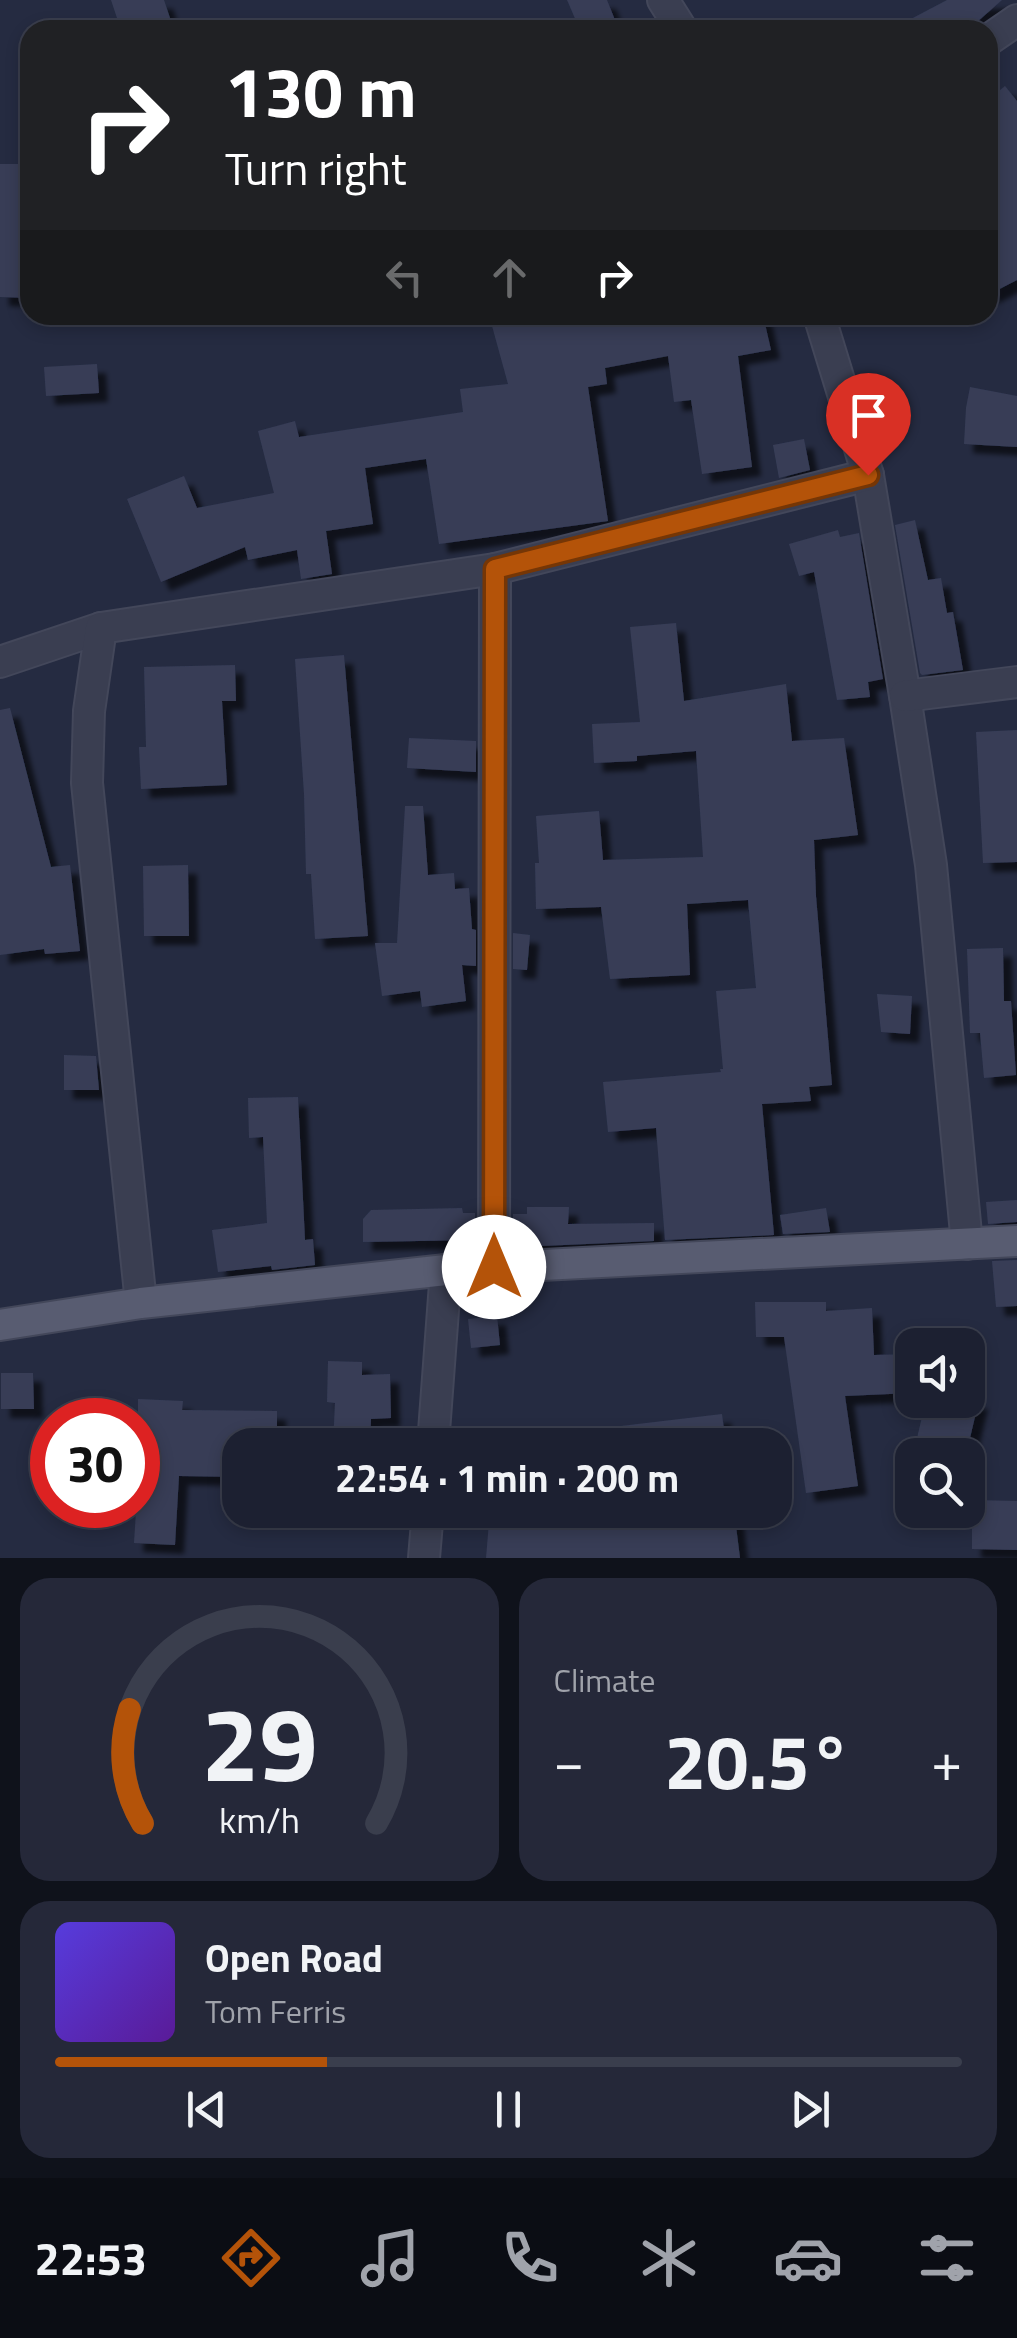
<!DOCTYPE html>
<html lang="en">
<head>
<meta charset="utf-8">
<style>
	body { margin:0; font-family:"Titillium Web",sans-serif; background:#252839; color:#f1f3f6; height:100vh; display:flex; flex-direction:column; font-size:38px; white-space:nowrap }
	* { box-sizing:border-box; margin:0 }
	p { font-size:32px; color:#a0a3ab }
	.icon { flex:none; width:55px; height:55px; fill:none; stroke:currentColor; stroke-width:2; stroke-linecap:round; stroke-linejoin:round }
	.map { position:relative; height:1558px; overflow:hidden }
	.panel { display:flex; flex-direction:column; gap:20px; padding:20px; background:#0f121b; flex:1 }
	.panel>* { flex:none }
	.guide { position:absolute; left:20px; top:20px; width:978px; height:305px; border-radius:30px; box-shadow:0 5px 15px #0003,0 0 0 2px #3a3e4d; background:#202124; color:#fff; overflow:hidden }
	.buttons { position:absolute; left:895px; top:1328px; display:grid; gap:20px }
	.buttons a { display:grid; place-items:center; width:90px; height:90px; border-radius:20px; background:#1c2031; box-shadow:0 5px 15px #0003,0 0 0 2px #3a3e4d; font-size:50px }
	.speed { position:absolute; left:30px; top:1398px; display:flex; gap:20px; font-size:50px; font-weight:700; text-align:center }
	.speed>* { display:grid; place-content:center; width:130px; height:130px; border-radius:50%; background:#1c2031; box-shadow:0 5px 15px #0003,0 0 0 2px #3a3e4d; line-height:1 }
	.speed .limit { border:15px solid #d22; background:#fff; color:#111 }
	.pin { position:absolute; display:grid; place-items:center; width:85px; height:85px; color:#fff; margin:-102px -42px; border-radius:50% 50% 50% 0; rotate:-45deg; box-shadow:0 0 10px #0007 }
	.pin .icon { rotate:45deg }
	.me { position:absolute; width:110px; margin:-55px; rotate:0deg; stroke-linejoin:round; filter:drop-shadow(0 0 8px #0008) }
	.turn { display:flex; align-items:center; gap:35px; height:210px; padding:0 40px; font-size:45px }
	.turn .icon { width:130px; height:130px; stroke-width:2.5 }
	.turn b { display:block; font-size:70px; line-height:85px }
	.lanes { display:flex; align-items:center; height:95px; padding:0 40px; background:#0003; justify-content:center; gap:50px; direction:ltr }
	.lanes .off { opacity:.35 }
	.big { font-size:75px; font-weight:700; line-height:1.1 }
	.panel .tile { flex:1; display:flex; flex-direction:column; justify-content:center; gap:15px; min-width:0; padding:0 35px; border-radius:30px; background:#252839 }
	.panel .dial { align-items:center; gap:0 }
	.dial svg { height:260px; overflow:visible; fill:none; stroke:#3a3e4d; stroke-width:7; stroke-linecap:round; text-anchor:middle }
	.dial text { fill:#f1f3f6; stroke:none }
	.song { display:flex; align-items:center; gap:30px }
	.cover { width:120px; height:120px; border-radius:15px; background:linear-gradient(135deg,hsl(250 70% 55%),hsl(270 70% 35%)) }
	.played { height:10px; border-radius:5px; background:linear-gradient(90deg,#b45309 30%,#3a3e4d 30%) }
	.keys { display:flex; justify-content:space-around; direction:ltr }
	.heat { display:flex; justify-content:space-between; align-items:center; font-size:55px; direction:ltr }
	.panel .tiles { flex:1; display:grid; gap:20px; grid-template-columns:1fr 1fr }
	.tile:last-child { grid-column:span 2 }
	.trip { position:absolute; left:222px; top:1428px; width:570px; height:100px; border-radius:30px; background:#1c2031; box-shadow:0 5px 15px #0003,0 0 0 2px #3a3e4d; font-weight:700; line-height:100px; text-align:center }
	.tab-bar { display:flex; height:160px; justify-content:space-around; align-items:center; background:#0b0d14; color:#a0a3ab }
	.tab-bar .icon { width:70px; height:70px }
	.tab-bar .on { color:#b45309 }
	.tab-bar b { font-size:45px; color:#f1f3f6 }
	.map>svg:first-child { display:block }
	.building { fill:#373d57; filter:url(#shadow) }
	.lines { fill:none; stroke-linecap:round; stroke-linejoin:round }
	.street-casing { stroke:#43475a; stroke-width:34 }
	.primary-casing { stroke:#43475a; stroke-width:34 }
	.street { stroke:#3a3e51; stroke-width:30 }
	.primary { stroke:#585c71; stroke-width:30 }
	.route-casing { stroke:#753606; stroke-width:25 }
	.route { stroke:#b45309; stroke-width:18 }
</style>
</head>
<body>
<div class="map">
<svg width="1017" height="1558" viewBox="0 0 1017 1558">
	<defs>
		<filter id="shadow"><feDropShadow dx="9" dy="9" stdDeviation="2.5" flood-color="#0009"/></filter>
	</defs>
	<rect width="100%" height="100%" fill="#252b41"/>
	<g class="building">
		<path d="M111,0H164L174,30H121Z"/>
		<path d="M567,0H607L619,30H580Z"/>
		<path d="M947,0H1002L968,30H890Z"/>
		<path d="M1005,86L1017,101V280L988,295V100Z"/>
		<path d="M0,164H30V298L0,297Z"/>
		<path d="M489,315H551L554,325L607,315H763L771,350L738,356L752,467L702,474L691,400L674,402L668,356L605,368L607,384L588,387L608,521L439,544L426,459L365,468L373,524L326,531L332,574L301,579L297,550L248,560L245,547L161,582L127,499L184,476L197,508L274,493L258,431L295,421L299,437L463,412L460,389L508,384Z"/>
		<path d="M97,364L99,393L46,396L44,367Z"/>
		<path d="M970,387L1017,396V447L964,444L966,408Z"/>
		<path d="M804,439L810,470L779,478L773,445Z"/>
		<path d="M915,520L928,580L941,578L947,613L953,612L963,670L922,675L920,673L895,525Z"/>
		<path d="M838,530L840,537L859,533L883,679L868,682L870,697L837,700L814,572L799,576L789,544Z"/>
		<path d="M676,623L684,701L786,684L792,741L844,738L858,835L814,840L816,896L832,1085L809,1087L811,1101L762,1104L774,1235L665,1240L656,1128L608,1132L603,1082L721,1072L720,1069H723L716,991L756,988L748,900L687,904L690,975L610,979L601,907L536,909L535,863H539L536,816L599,811L603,860L703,857L696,751L637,756V761L594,763L592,724L640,722L630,627Z"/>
		<path d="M344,655L368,936L315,939L311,874H306L304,794L295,659Z"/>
		<path d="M235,665L236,701H222L227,785L141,789L139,747H146L144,667Z"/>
		<path d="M10,708L51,867L70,865L80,951L45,954L44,949L0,955V710Z"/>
		<path d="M1017,730V862L983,863L976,732Z"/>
		<path d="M409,738L476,741V772L407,768Z"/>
		<path d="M405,806H423L428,875L454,873L455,889L469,888L472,929L476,930V966L462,965L466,1001L422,1007L420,991L382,996L375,943H397Z"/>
		<path d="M188,865L189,936H144L143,866Z"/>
		<path d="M513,933L530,935L527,970L513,969Z"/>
		<path d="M1003,948L1004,1001H1011L1016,1075L984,1078L980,1033H970L967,949Z"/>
		<path d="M877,994L912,996L910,1034L881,1032Z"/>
		<path d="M64,1055L96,1056L99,1090H64Z"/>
		<path d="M298,1097L305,1240L313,1239L315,1265L272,1270L271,1266L218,1272L212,1230L267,1223L263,1137L249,1138L248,1098Z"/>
		<path d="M1017,1200V1222L988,1224L986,1202Z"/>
		<path d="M527,1207H569L568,1224L654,1223V1241L542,1246L513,1245V1214H527Z"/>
		<path d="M462,1208L463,1213H475V1240L363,1242V1219L371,1210Z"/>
		<path d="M826,1208L830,1232L783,1234L780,1215Z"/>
		<path d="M1017,1260V1306L996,1307L992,1261Z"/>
		<path d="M755,1302H826V1311L872,1308L874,1355L912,1354V1393L845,1396L858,1486L806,1493L784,1337H756Z"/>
		<path d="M497,1316L500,1345L471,1348L468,1319Z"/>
		<path d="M328,1361L362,1362V1375L390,1374L391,1418L371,1419L370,1445H333L335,1403L327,1402Z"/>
		<path d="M1,1373H33L34,1409H1Z"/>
		<path d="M138,1399L183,1401L182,1410L277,1411V1445H240V1477L179,1476L175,1545L134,1543L141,1432H138Z"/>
		<path d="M926,1400H979L966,1455H913Z"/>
		<path d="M722,1414L726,1445H622L621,1426Z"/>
		<path d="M972,1500L1017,1501V1550L972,1549Z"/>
		<path d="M490,1510H734L740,1558H486Z"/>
	</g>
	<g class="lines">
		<defs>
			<g id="street">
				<path d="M663,0L682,30"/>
				<path d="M988,40L1017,20"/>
				<path d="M819,315L868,475L905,696L931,865L967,1244"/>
				<path d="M0,662L101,628"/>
				<path d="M905,696L1017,682"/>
				<path d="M494,1267L495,569L868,475"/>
				<path d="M141,1303L87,783L89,711L101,628L495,569"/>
				<path d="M433,1445L446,1270"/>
				<path d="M424,1558L428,1510"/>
			</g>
			<path id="primary" d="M0,1325L141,1303L446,1270L1017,1241"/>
		</defs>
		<use href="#street" class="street-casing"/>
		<use href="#primary" class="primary-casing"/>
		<use href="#street" class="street"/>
		<use href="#primary" class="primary"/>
	</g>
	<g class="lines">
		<defs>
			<path id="route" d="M494,1267L495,569L868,475"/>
		</defs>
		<use href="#route" class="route-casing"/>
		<use href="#route" class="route"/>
	</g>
</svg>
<div class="buttons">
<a><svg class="icon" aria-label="sound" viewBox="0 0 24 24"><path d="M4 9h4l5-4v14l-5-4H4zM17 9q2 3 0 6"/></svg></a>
<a><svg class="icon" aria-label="search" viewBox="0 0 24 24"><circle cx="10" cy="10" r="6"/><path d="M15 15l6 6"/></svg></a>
</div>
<div class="speed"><div class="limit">30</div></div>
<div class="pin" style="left:868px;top:475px;background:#d93025"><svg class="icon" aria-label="arrive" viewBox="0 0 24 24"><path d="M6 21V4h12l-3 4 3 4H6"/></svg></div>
<svg class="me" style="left:494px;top:1267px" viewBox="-20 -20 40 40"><circle r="19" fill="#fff"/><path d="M0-13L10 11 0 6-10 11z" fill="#b45309"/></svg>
<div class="trip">22:54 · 1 min · 200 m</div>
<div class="guide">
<div class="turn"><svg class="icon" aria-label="right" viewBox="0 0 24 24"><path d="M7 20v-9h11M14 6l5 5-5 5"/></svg><div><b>130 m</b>Turn right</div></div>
<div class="lanes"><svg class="icon off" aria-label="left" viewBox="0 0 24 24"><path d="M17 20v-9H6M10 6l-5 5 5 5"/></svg><svg class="icon off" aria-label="ahead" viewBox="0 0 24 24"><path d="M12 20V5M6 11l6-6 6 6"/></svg><svg class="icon" aria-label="right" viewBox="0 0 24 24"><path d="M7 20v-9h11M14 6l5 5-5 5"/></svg></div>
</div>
</div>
<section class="panel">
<div class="tiles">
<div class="tile dial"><svg viewBox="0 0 100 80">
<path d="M14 69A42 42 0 1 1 86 69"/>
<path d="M14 69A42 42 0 0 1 10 34" stroke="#b45309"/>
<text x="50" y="56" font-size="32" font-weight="700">29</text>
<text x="50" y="72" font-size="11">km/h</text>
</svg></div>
<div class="tile"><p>Climate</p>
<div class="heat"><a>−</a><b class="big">20.5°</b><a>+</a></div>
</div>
<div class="tile">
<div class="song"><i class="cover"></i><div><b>Open Road</b><p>Tom Ferris</p></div></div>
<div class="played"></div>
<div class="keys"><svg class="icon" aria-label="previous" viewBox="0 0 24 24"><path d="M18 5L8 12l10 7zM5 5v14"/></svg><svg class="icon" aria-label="pause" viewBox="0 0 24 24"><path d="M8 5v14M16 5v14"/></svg><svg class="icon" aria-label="next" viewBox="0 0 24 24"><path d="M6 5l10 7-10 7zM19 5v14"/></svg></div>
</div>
</div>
</section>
<nav class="tab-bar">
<b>22:53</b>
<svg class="icon on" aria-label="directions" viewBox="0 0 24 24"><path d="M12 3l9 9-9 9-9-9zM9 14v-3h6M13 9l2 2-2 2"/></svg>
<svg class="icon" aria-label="music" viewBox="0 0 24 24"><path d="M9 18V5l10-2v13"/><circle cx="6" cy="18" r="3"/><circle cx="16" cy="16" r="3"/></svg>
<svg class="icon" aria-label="phone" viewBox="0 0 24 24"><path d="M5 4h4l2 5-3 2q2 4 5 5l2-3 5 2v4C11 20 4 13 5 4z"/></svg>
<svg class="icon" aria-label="climate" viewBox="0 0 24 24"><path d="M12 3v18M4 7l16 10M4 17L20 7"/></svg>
<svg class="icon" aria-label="car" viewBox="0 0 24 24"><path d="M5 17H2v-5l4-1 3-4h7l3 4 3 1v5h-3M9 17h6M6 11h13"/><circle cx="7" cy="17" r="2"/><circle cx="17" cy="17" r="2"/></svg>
<svg class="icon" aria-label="filters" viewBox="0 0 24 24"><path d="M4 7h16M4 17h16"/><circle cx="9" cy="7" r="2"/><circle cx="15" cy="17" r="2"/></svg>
</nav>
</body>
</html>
